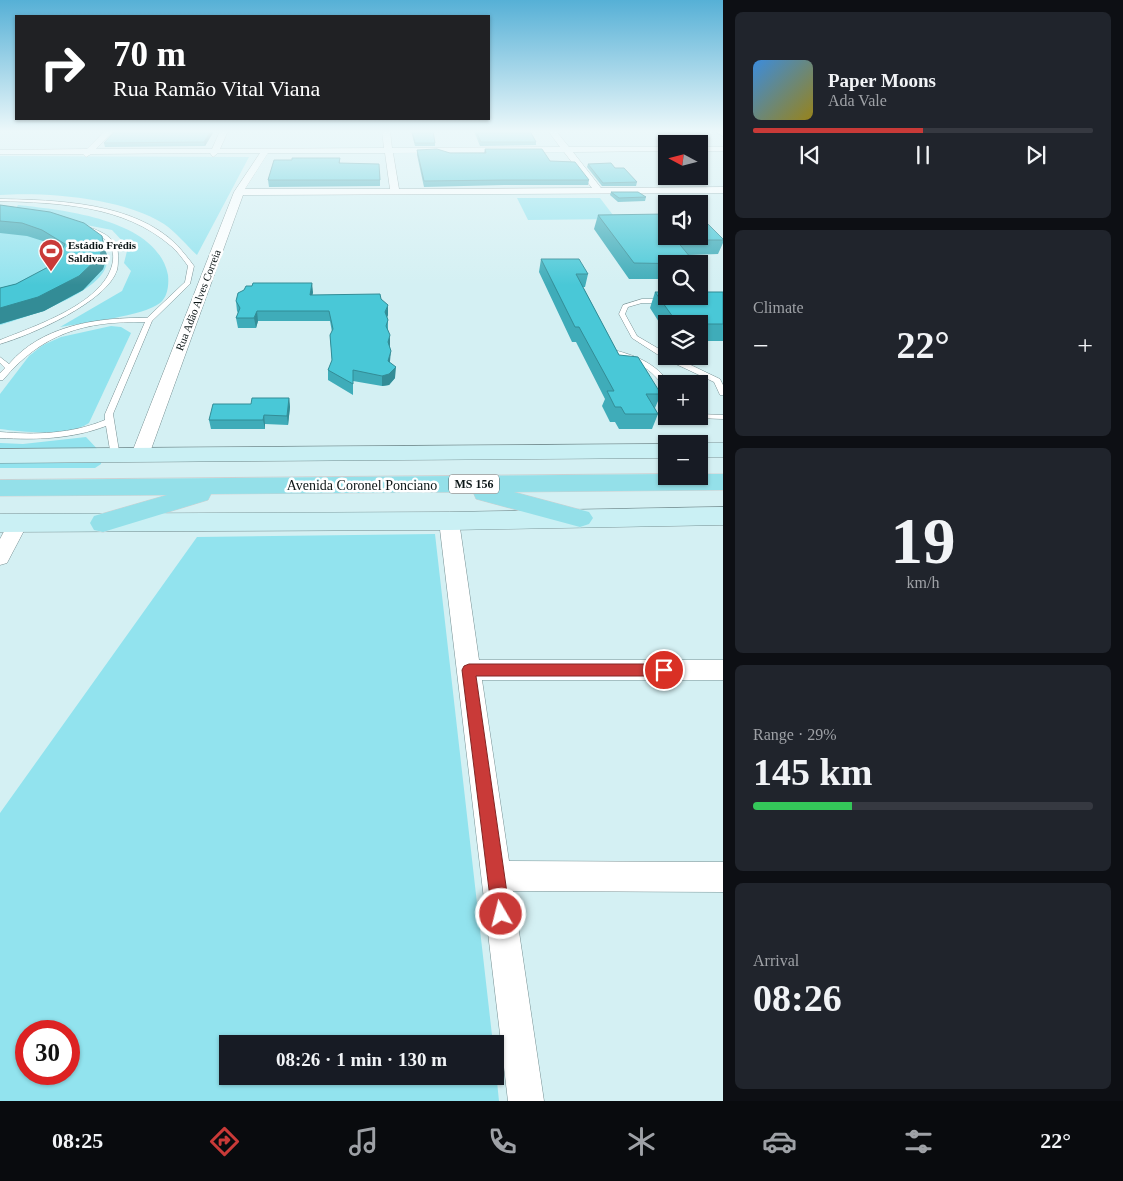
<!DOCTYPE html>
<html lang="en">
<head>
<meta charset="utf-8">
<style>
	body { margin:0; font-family:"Times New Roman",serif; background:#20242c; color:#f1f3f6; height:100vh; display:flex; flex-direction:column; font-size:19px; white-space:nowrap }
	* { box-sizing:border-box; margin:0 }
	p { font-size:16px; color:#9ea1a6 }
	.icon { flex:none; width:28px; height:28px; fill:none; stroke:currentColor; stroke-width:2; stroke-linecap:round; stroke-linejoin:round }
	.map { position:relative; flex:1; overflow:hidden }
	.side { display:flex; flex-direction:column; gap:12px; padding:12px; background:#0d0f14; width:400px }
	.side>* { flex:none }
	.hud { position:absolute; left:15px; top:15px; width:475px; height:105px; border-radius:0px; box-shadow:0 1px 4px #0004; background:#202124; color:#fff; overflow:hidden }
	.needle { width:32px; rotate:277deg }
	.buttons { position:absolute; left:658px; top:135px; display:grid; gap:10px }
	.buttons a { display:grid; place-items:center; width:50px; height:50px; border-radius:0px; background:#171b24; box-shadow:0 1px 4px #0004; font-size:25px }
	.speed { position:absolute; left:15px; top:1020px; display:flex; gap:10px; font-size:25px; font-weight:700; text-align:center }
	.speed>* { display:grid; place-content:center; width:65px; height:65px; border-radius:50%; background:#171b24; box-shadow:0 1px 4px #0004; line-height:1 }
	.speed .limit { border:8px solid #d22; background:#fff; color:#111 }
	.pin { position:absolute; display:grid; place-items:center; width:42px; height:42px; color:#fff; margin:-21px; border:2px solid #fff; border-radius:50%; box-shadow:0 1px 5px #0007 }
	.me { position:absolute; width:55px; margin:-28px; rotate:352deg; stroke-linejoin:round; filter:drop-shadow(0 0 4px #0008) }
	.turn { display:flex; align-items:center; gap:18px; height:105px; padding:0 15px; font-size:22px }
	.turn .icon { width:65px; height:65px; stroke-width:2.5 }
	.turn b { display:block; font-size:35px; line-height:42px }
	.big { font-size:38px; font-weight:600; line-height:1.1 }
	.side .widget { flex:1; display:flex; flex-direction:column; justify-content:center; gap:8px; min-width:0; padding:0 18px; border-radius:8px; background:#20242c }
	.side .dial { align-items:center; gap:0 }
	.dial b { font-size:65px; line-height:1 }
	.song { display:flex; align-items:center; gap:15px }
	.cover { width:60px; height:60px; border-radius:8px; background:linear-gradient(135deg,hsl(210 70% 55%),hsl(50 70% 35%)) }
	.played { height:5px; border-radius:2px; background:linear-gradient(90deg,#c93a38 50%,#363941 50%) }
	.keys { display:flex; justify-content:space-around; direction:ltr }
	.heat { display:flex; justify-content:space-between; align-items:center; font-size:28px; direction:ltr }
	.charge { height:8px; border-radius:4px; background:linear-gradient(90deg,#34c759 29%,#363941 0) }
	.trip { position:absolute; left:219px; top:1035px; width:285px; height:50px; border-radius:0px; background:#171b24; box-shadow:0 1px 4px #0004; font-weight:600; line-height:50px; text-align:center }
	.menu { display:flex; height:80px; justify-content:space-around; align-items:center; background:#090b0e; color:#9ea1a6 }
	.menu .icon { width:35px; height:35px }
	.menu .active { color:#c93a38 }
	.menu b { font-size:22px; color:#f1f3f6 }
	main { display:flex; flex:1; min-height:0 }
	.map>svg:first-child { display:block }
	.green { fill:#92e3ee; fill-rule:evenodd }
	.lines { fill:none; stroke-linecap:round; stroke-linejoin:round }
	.service-casing { stroke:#779093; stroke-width:1 }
	.minor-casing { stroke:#779093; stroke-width:1 }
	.secondary-casing { stroke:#779093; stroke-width:1 }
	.primary-casing { stroke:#ced0d1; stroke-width:1 }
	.service { fill:#fff; fill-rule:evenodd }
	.minor { fill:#fff; fill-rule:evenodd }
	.secondary { fill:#caf0f4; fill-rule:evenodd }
	.primary { fill:#94e0e9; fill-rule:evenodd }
	.wall { fill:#3facb9 }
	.shaded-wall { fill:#338c96 }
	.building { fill:#49c8d7; stroke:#338c96 }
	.route { fill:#c93a38; stroke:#832624 }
	.labels { text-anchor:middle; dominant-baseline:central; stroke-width:5; stroke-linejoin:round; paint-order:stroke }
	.far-poi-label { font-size:11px; font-weight:bold; fill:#0c1617; stroke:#fff; text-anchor:start }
	.far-street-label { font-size:11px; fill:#0c1617; stroke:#fff }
	.shield { fill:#fff; stroke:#555c5d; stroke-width:1 }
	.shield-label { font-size:12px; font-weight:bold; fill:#0c1617 }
	.street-label { font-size:14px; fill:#0c1617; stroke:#fff }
</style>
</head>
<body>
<main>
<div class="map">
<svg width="723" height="1101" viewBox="0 0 723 1101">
	<rect width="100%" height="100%" fill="#d4f0f3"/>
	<g class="green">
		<path d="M0,156L249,157L197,255C187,246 176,232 164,224C123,198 47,192 0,195Z"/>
		<path d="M517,198H600L616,219L528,220Z"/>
		<path d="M18,205C63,210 157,219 168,275C169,284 168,297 160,303C144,316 83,323 60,327L122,291L131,271L124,263L128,247L112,230L14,211Z"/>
		<path d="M0,217L97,242C142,281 24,318 0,325Z"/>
		<path d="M111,326L121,327L131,333L89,423C68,437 24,432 0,429V394L29,356L43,345L61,337Z"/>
		<path d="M86,437L102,454L101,464L95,468H0V443L23,444Z"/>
		<path d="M435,534L493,1044H228V1076H495V1062L499,1101H0V813L197,537ZM69,1031V1074H26V1031Z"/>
	</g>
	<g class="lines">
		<defs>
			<g id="service">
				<path d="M0,199C57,200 134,202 177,245C183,252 189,259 194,266L190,284L152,321L113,414L119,451L118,458L115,459L111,456L106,426C72,439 36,440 0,438V432C36,435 71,434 105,420V414L145,322C85,321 42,333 3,380H0V373L5,368L0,363V357L9,364C42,325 99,317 147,318L185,282L188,266C183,259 177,251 171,246C124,205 59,203 0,201Z"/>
				<path d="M82,225C98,230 120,237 118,258C118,262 118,266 117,270C107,302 31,335 0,344V340C35,326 108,302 113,260C115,239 96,233 80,228Z"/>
				<path d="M642,299H664L667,301L664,303H642L628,307L625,314L637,336L666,353V356H672L720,379L723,385V395H720L714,382L663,358L632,338L619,314L623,305Z"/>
				<path d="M610,349C634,355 655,362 670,384H666V386H663C649,365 630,359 608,352V350Z"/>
				<path d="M699,414L723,415V419L697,418L693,416H699Z"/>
			</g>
			<g id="minor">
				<path d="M105,131H113L96,149H212L220,131H228L220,149L384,148L382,131H390L392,148L560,147L548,131H556L569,147H666V151L573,152L601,188L723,187V193L243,195L149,455L146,459H134L131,455L234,192L260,153H218L213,157L210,153L91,154L86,157L83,154H0V150L87,149ZM564,152L592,188L399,189L393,153ZM268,153H385L390,189H245Z"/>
				<path d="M714,131H723V136Z"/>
				<rect x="699" y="147" width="24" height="4"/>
				<path d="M449,514L456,516L459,521L479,660H723V680H482L509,861L723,862V892L513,891L544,1101H508L439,521L442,516Z"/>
				<path d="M18,516L25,518L28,523L7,563L0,565V539L11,518Z"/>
			</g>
			<g id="secondary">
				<path d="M699,443H723V457H699V444H695Z"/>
				<path d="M666,444V458L0,463V449Z"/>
				<path d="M723,507V525L449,530L0,532V514L449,512Z"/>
			</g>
			<path id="primary" d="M666,474V476H699V474H723V490L514,492L589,512L593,518L589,524L580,527L476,499L473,492L211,494L208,500L103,532L94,530L90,523L94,516L167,495L0,496V480Z"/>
		</defs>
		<use href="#service" class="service-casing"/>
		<use href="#minor" class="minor-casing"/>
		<use href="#secondary" class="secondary-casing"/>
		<use href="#primary" class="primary-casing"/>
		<use href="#service" class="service"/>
		<use href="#minor" class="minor"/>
		<use href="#secondary" class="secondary"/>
		<use href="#primary" class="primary"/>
	</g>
	<g class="wall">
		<path d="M214,131L205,146L105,147L104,143Z"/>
		<path d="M411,131H433L435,143V146H415Z"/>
		<path d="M474,131H530L536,142V145L480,146Z"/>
		<path d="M485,149L550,161L589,180L588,185H504L424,187L417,155V150L450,153H484Z"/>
		<path d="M340,158V163L380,180V186L269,187L268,180L292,160Z"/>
		<path d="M588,164L615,168L637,182L636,186H602L587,167Z"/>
		<path d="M611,192L646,197L645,201L618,202L610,195Z"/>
		<path d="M0,205L105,249L107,256L103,269L83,290L44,311L0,324V288L16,284L50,266L59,256L61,252L46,242L27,236L0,233Z"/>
		<path d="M598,215L723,239V243L718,254L689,255L666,264V279H629L594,229Z"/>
		<path d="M541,259L588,274L585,287H583L619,355L661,394L655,408L658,414L652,429H619L615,422H610L602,406L605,399L576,342H572L539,272Z"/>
		<path d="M313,292L312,295L381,299L388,315L387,317L388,320V330L390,345V363L395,378L389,385L382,386L353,381V395L328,380V370L332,361L330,335L332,332L330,321H258L256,328H238L236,318L238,313L237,311L236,301Z"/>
		<path d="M655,292H723V341H699V324H666V333L650,308Z"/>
		<path d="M289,398L290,407L288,425L265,424V429H211L209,420L251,404Z"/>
	</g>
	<g class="shaded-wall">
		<path d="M211,131H214L205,146L204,142Z"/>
		<path d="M102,236L107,256L103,269L83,290L44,311L0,324V308Z"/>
		<path d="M312,283L313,292L311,305L310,295Z"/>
		<path d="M388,305V315L385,322V312Z"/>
		<path d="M257,311L258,321L256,328L254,318Z"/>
		<path d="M390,335V345L387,352L388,342Z"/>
		<path d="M391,351L390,361L388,371V361Z"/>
		<path d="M396,367L395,378L389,385L382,386V376Z"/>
		<path d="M289,398L290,407L288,425L287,416Z"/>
		<path d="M264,415L265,424V429L263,420Z"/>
	</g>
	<g class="building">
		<path d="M115,131H211L204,142L104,143Z"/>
		<path d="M412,131H433L435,143H415Z"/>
		<path d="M476,131H530L536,142H481Z"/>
		<path d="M437,149L450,153H486L485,149H542L550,161L575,162L589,180H504L424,181L417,150Z"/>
		<path d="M292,158H340L339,163L379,164L380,180H268L274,160H292Z"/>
		<path d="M611,163L615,168H624L637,182L603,183L588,164Z"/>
		<path d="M611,192H638L646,197L619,198Z"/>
		<path d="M0,205L50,212L84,223L102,236L103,243L100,256L79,276L38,297L0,308V288L16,284L50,266L59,256L65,244L42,230L22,223L0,221Z"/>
		<path d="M666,214V236H699V215L723,239V240H676L696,264L634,263L598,215Z"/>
		<path d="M541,259H579L588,274H576L619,355L638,357L661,394H646L658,414H625L621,407H615L607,391H614L579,327H575Z"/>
		<path d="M253,283H312L310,295L380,294L381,299L388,305L385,312L388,320L386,326L390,335L388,342L391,351L388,361L396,367L389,374L382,376L353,370V384L328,370L332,360L330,335L333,329L329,311H257L254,318H236L240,308L236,301L238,293L244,290L246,286H252Z"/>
		<path d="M655,292H666V296H699V292H723V324H678Z"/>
		<path d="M252,398H289L287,416L264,415L263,420H209L213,404H251Z"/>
	</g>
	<linearGradient id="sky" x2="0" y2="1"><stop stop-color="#56b0d6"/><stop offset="0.46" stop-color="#ecf8fa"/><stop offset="1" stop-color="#ecf8fa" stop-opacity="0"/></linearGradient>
	<rect width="723" height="285" fill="url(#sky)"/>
	<path class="route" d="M469,664H664L669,666L671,670L669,674L664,676H476L510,914L507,920L501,922L495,920L492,914L462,670L464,666Z"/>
	<defs>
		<symbol id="stadium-pin" viewBox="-11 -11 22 30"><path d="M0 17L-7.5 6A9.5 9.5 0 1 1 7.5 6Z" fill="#c93a38" stroke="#fff"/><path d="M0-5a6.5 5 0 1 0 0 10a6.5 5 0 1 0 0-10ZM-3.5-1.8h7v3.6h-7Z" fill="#fff"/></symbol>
	</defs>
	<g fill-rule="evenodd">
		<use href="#stadium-pin" x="37" y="237" width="28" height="38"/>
	</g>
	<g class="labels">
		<g class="far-poi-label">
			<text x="68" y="245">Estádio Frédis<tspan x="68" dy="13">Saldivar</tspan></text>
		</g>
		<g class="far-street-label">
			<text transform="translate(198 300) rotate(-69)">Rua Adão Alves Correia</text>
		</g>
		<rect class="shield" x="449" y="474.5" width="50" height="19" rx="4"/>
		<g class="shield-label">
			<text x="474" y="484">MS 156</text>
		</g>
		<g class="street-label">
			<text x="362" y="485">Avenida Coronel Ponciano</text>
		</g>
	</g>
</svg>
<div class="buttons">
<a><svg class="needle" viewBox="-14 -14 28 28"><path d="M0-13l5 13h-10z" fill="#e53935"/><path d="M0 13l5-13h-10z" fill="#9ea1a6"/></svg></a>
<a><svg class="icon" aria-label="sound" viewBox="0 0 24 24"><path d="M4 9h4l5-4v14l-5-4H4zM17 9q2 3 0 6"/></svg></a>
<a><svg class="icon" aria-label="search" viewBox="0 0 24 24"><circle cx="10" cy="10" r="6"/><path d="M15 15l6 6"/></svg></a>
<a><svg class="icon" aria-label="layers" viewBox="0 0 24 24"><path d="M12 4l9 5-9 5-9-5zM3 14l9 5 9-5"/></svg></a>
<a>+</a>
<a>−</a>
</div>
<div class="speed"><div class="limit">30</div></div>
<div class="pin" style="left:664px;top:670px;background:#d93025"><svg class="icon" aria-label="arrive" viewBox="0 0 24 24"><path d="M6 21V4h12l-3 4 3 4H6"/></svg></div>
<svg class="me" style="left:501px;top:914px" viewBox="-20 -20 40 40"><circle r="17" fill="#c93a38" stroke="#fff" stroke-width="3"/><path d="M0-11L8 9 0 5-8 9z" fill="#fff"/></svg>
<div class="trip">08:26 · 1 min · 130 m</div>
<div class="hud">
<div class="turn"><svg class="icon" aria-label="right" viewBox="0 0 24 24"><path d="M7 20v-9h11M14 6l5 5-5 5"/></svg><div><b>70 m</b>Rua Ramão Vital Viana</div></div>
</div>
</div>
<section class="side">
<div class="widget">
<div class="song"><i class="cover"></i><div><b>Paper Moons</b><p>Ada Vale</p></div></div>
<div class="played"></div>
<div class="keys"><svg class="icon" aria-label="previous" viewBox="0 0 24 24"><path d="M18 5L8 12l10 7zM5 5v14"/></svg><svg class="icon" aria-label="pause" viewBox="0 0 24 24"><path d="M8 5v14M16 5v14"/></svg><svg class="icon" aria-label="next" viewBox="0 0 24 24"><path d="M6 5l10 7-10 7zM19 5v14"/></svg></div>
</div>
<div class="widget"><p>Climate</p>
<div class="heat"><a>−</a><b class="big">22°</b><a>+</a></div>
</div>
<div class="widget dial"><b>19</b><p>km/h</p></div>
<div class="widget"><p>Range · 29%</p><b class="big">145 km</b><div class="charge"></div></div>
<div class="widget"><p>Arrival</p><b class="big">08:26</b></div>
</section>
</main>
<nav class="menu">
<b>08:25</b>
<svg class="icon active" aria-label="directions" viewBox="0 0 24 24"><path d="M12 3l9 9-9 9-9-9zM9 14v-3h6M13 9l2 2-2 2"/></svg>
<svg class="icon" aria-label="music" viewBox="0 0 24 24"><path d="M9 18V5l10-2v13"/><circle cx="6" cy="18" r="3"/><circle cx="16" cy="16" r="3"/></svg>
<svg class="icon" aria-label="phone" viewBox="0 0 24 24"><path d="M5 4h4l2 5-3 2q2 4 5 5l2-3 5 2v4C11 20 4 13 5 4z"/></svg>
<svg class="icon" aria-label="climate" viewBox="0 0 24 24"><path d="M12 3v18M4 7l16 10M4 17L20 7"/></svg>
<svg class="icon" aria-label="car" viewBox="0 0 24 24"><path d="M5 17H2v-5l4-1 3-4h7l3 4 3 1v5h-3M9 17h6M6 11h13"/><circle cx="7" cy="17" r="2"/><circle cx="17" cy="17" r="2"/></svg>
<svg class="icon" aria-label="filters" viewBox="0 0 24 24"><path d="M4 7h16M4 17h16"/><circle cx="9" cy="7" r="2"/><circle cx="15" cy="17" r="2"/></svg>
<b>22°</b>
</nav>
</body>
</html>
